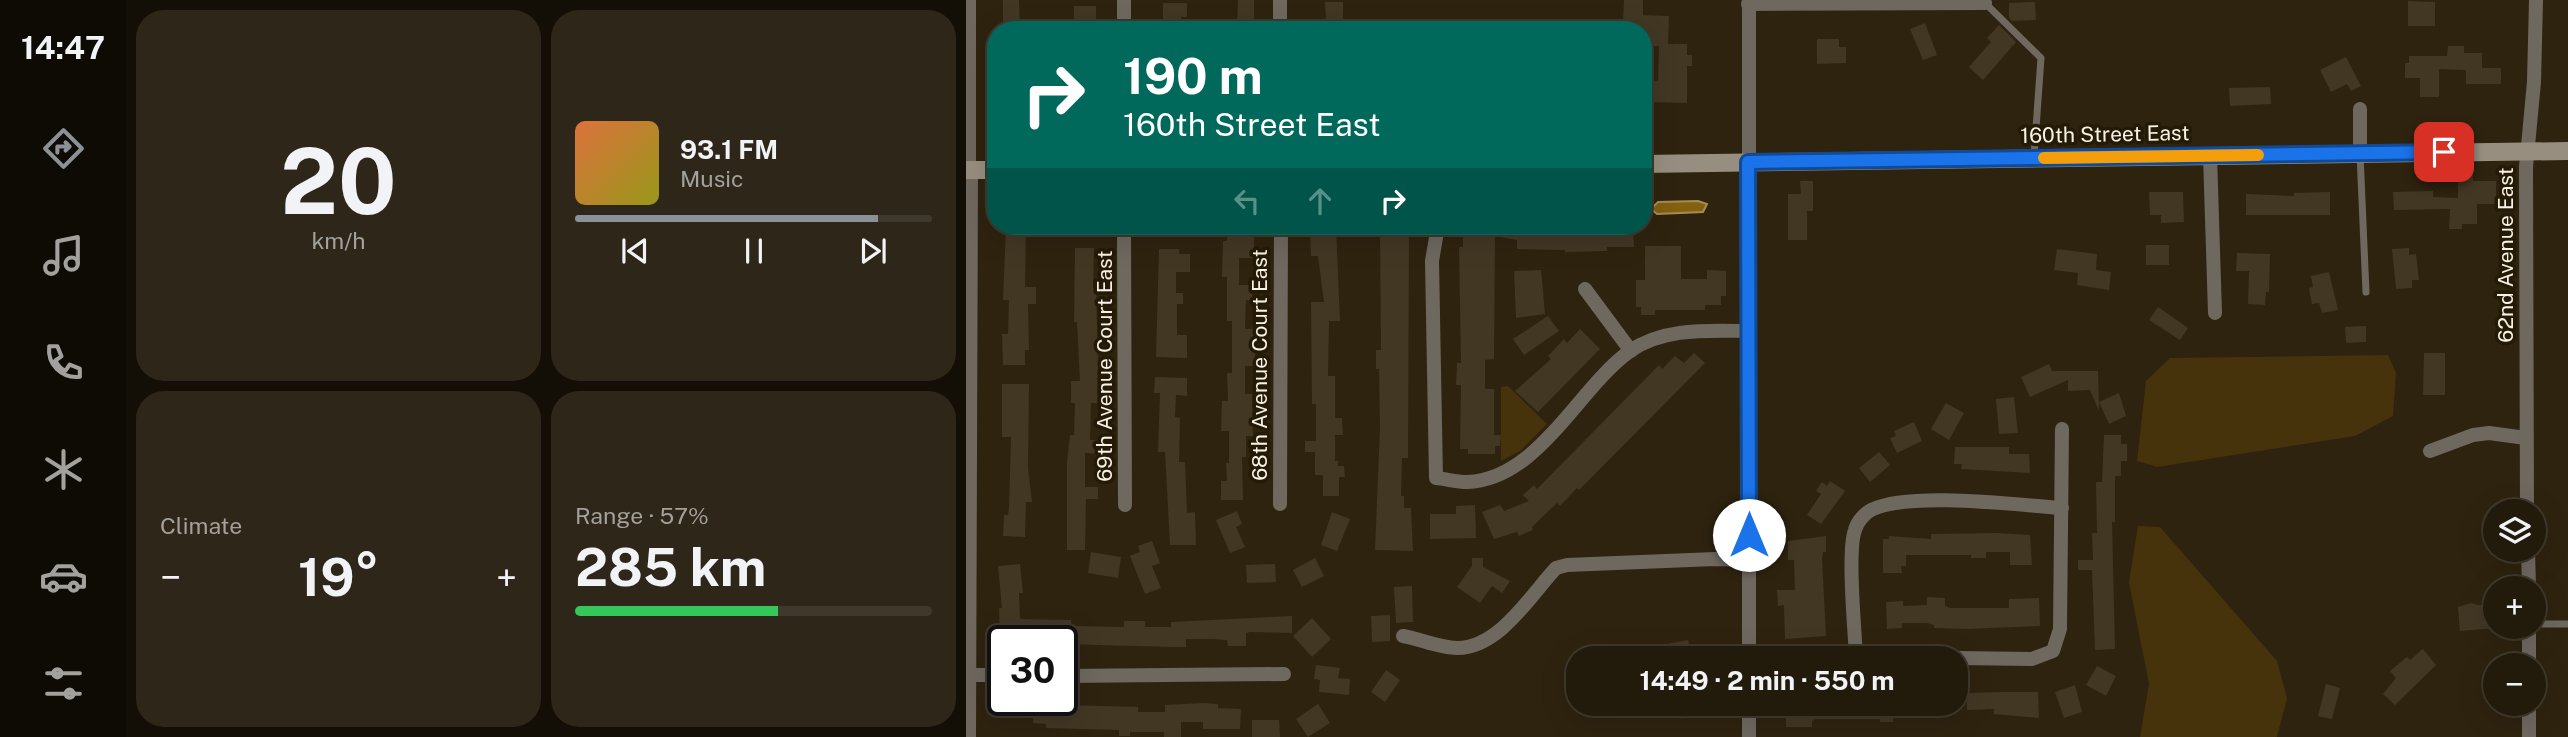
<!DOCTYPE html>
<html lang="en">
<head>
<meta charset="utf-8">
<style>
	body { margin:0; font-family:"Public Sans",sans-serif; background:#2e2719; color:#f1f3f6; height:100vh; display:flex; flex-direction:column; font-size:26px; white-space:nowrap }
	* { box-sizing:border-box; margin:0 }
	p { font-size:23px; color:#a2a19d }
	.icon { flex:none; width:38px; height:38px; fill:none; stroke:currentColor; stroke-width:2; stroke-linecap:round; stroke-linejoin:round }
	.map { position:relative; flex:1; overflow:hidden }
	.details { display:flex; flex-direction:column; gap:10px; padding:10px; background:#130e06; width:840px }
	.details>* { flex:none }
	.banner { position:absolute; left:21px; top:21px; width:665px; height:214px; border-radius:28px; box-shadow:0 7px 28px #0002,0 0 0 2px #3f382c; background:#00695c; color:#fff; overflow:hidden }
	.controls { position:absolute; left:1517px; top:499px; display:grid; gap:14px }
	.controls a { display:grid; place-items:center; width:63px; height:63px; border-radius:50%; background:#221a0b; box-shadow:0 7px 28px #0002,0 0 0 2px #3f382c; font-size:35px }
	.speed { position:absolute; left:21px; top:625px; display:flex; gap:14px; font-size:35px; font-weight:700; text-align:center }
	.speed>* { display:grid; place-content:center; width:91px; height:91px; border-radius:50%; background:#221a0b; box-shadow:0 7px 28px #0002,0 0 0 2px #3f382c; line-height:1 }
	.speed .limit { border:4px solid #111; border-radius:10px; background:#fff; color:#111 }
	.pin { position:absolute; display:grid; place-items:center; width:60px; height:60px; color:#fff; margin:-30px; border-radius:14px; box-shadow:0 4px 10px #0006 }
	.me { position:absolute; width:77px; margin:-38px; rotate:0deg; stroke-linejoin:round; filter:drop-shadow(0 0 5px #0008) }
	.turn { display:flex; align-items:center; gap:24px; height:147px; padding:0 21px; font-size:32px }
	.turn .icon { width:91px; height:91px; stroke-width:2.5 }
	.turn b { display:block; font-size:49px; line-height:60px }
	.lanes { display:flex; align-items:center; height:66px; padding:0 21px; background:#0003; justify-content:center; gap:35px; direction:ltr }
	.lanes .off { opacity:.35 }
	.big { font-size:52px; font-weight:700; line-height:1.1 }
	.details .tile { flex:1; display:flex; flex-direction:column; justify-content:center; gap:10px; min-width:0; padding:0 24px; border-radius:28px; background:#2e2719 }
	.details .dial { align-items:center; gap:0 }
	.dial b { font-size:91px; line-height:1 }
	.song { display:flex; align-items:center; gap:21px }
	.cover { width:84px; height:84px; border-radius:10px; background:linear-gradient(135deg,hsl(20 70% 55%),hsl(60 70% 35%)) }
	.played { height:7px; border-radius:4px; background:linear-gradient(90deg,#8c9099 85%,#3f382c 85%) }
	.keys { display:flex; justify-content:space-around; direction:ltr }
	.heat { display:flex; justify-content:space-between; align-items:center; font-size:38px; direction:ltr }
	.charge { height:10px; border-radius:5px; background:linear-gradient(90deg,#34c759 57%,#3f382c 0) }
	.details .tiles { flex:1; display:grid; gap:10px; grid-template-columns:repeat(2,1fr) }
	.trip { position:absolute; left:600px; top:646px; width:402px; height:70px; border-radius:28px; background:#221a0b; box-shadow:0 7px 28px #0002,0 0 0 2px #3f382c; font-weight:700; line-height:70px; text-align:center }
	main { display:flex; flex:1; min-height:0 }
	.tab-bar { display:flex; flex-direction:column; width:126px; justify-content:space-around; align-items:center; background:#0e0a04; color:#a2a19d }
	.tab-bar .icon { width:49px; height:49px }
	.tab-bar .on { color:#8c9099 }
	.tab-bar b { font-size:32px; color:#f1f3f6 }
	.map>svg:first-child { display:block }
	.green { fill:#46330c }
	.water { fill:#846011; stroke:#a78c51; stroke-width:2 }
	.building { fill:#423723 }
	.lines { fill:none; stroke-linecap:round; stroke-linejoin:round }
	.service { stroke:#6e685f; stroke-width:7 }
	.minor { stroke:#6e685f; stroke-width:14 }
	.tertiary { stroke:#6e685f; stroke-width:18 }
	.secondary { stroke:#978e7f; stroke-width:18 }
	.route-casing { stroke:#114b97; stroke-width:18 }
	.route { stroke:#1a73e8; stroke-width:12 }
	.slow { stroke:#f59e0b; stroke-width:12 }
	.labels { text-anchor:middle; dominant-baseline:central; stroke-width:7; stroke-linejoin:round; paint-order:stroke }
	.street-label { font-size:21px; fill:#f8f1e5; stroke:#241a06 }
</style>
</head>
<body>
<main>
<nav class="tab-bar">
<b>14:47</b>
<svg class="icon on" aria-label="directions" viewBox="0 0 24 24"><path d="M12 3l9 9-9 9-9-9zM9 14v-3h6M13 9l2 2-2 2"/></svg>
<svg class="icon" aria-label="music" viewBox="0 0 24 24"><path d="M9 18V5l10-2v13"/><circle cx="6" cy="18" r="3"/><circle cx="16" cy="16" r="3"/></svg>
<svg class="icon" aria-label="phone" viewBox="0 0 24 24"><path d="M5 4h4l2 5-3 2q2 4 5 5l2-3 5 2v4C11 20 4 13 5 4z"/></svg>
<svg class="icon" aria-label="climate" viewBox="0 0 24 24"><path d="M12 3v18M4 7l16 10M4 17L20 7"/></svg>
<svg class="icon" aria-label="car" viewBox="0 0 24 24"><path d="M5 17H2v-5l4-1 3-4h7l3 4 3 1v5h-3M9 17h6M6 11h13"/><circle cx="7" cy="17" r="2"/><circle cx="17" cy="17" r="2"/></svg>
<svg class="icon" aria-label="filters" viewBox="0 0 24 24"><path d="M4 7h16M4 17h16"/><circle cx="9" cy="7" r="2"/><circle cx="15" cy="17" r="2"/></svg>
</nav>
<section class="details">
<div class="tiles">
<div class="tile dial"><b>20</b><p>km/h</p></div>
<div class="tile">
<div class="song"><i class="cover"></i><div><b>93.1 FM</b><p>Music</p></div></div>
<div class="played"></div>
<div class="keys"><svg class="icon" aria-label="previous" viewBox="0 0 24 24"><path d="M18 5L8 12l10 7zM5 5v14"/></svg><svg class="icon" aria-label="pause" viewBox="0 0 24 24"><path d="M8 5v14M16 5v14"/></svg><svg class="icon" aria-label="next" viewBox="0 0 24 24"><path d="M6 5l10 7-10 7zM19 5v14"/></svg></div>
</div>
<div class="tile"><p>Climate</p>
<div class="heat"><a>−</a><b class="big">19°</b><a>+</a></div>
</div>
<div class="tile"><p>Range · 57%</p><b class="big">285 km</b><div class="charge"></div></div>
</div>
</section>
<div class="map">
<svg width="1602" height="737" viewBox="0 0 1602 737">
	<rect width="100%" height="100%" fill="#2e230f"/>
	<g class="green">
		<path d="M1422,355L1430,373L1427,416L1389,436L1191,467L1171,461L1180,381L1204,358Z"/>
		<path d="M542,386L581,424L554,451L535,461V387Z"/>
		<path d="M1172,526L1194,527L1311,661L1321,698L1311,737H1174L1183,684L1163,582Z"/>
	</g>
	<path class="water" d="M732,201L741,204L737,212L691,214L685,209L692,202Z"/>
	<g class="building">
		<path d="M37,0H53L54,30H37Z"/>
		<path d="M272,0H288V30H271Z"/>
		<path d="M658,0H677V15L703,16L702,44H721V55H726V66H721V103L677,102V82L692,81L693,46H677V30H671V21H657Z"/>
		<path d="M1442,1L1469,2V26H1442Z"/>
		<path d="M359,2H377V30H346V19H360Z"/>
		<path d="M1069,2L1070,20L1046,21L1043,18V3Z"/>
		<path d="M197,3H221V17H215V30H197Z"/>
		<rect x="108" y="6" width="22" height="24"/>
		<path d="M959,23L971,55L957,60L944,29Z"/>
		<path d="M1033,25L1050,42L1017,80L1003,67L1025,42L1021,38Z"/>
		<path d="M851,39H873V47H880V63L851,64Z"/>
		<path d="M1482,46H1498V53H1516V68H1535V84H1500V70L1473,69V97H1454V78H1439V63H1443V56H1481Z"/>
		<path d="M1380,57L1395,86L1385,91L1381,84L1365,92L1354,70Z"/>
		<path d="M1304,87L1305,104L1264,106L1263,88Z"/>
		<path d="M1492,171H1507V181H1530V204H1511V224H1496V229H1483L1484,209L1428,210L1427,192L1467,191V197L1492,198Z"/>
		<path d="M834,181H847V211H841V240H822V194H835Z"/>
		<path d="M1183,192H1217L1218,222L1195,223V215H1184Z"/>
		<path d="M1364,192V215H1280V194L1328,196V193Z"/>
		<path d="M40,226H60L59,287H70V304H62L63,350H59V365H37L36,334H42L43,300H37Z"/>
		<path d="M261,226H288V258H273V285H286V301L280,300L279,329H289V366H279V394H286L287,436H280V457H276L277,500H255V481H261L260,463H263V431H255L256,401H262L261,373H266V321H261V277H256L257,241H261Z"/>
		<path d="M344,226H370L374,321H363L362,376H369V418H376L377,435H369V461H372V466H378L379,477H373V496H357V475H349V452H339V441H350V404H346L345,302H358L352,256H345Z"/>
		<path d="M504,226H667L668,247H641V251L599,252V250L551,249V240L529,236L528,359L519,360V389H528V435H535L534,446H529V454H502V449H494L495,385H490L491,363H495L493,247H497V228Z"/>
		<path d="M414,230H443L442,458H436L435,496H438V508H445L447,551L409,550L414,428L413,369H410V350H415Z"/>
		<rect x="1180" y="245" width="23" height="20"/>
		<path d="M679,246H715V279H741V270L760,271V296H755V305H739V310H689V315H675V307H670V280H679Z"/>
		<path d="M109,248H128L127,288L130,287L132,365L131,403H125L124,440H132L131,454L119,453V487H132V499H120L119,550H101V462L104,435H108L109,403H105V381H114L111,322H108Z"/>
		<path d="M1443,248V255L1450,254L1453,280H1446V288L1430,289L1426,249Z"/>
		<path d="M193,249H213V254H224V272H210V293H217V304H211V335H221V358L190,357Z"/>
		<path d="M1091,249L1131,254L1130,270L1145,272L1143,290L1111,285L1112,273L1088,270Z"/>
		<path d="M1271,253L1304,254L1303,292H1300L1299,305L1282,304L1283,271H1270Z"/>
		<path d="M575,270L579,314L550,318L548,271Z"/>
		<path d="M1363,272L1372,310L1356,313L1353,303L1346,304L1343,288L1347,287L1345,276Z"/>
		<path d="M1192,307L1222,328L1214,340L1183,320Z"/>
		<path d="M582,316L593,331L558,355L547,339Z"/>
		<path d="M1400,326V342L1380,343L1379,327Z"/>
		<path d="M614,329L634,349L572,412L549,391L585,359L582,356L598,339L601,343Z"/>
		<path d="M728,353L739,363L613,490L611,488L594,506L591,503L566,527L567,530L553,536L551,532L528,539L516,512L534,505L538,511L563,501L557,495L568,485L571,489L693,365L696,369L709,356L718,363Z"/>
		<path d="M1458,353H1479V395H1457Z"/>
		<path d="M1083,364L1086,371H1132L1133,411L1124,390L1102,391V380L1064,397L1055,377Z"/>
		<path d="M189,377L221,378V396L210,395L209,417L214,418L213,462H219L221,513L229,512L230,545H204L199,452H192L194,393H188Z"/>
		<path d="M36,384H63L62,468L66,502H60L59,537L37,536L38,515H42L43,508L45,437H36Z"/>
		<path d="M1153,393L1160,416L1143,424L1133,402Z"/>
		<path d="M1048,397L1052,433L1033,434L1030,399Z"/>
		<path d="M980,403L998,413L983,440L965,429Z"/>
		<path d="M948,422L956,441L931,453L924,438L930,436L928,431Z"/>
		<path d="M1138,435H1155V444H1161V461H1155V476H1149V522H1146L1149,649L1129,650L1126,570H1112V560H1127L1126,533H1131L1130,482H1136Z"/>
		<path d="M989,447H1043V454H1063L1064,473L995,469L996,464H988Z"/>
		<path d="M913,452L924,465L904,482L893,468Z"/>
		<path d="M864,481L879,491L855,524L841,515L855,494L850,491L856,482L861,486Z"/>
		<path d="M509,505L510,538L464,539V514H490V506Z"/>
		<path d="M271,511L276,524L270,527L279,547L264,553L250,520Z"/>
		<path d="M366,512L384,519L371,551L355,545Z"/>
		<path d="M1032,533L1064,535L1066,565H1044V552H1020V558H1005V555H940V566H935L936,573H917V539H923V536L965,539V534Z"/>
		<path d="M860,536V552H857L856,559L860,636L819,639L818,605L812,606L811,590H829L828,560H822V541Z"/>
		<path d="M186,541L194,563L186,566L195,588L179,594L164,556L174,552L172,546Z"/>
		<path d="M125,552L155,557L152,578L122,573Z"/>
		<path d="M349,558L358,576L336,587L327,570Z"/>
		<path d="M506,558H517V567L544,581L536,593L526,586L514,603L491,587L506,566Z"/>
		<path d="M54,564L57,593H53L54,619L105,620V626L158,627V621H179V627H205V622L326,616V633L284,632L280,633V646H262L261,640L246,639H220V647H206L96,644V640L87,638L34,640L33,608H36L32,566Z"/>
		<path d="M309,564L310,582L281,583L280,565Z"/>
		<path d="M446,586L447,622L430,623L428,587Z"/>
		<path d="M961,597L979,598V606L984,608H1043V599L1073,598L1074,626L1000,629L968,628V625L961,623H936V628L921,629L920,602L937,601V606L961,605Z"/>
		<path d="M1505,603L1512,605L1530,604V628L1494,631L1492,607Z"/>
		<path d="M424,615V641L406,642L405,616Z"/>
		<path d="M346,618L365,639L346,657L327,636Z"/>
		<path d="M722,640L726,658H703L701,644Z"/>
		<path d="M1457,649L1470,665L1429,705L1417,694L1430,678L1424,671L1441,657L1444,660Z"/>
		<path d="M350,665L374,668L372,678L384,679L383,695L353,692L354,680L348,679Z"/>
		<path d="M1131,666L1150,676L1140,696L1120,685Z"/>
		<path d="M420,670L434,680L419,702L405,692Z"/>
		<path d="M1360,684L1374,688L1366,719L1352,716Z"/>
		<path d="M1109,685L1116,712L1098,718L1089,692Z"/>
		<path d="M1037,692H1072L1073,718L1028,714V709L1001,710L1000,693Z"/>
		<path d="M237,703L252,704V708L275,709L274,729H237V722H215V737H198V732H164V736H153V730L80,728V724L67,723L68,704L172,707V712H199V705Z"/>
		<path d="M352,704L364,723L342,737L330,719Z"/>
		<path d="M709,704H771V705L738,716L737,711L715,719Z"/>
		<path d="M820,704H945V716H927V722H914V719H850L846,721V727H820Z"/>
		<path d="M286,720H313L314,737H286Z"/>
	</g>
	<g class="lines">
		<g class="service">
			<path d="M1019,3L1075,58L1068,156"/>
			<path d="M1394,154L1400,292"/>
			<path d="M1568,624H1602"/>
		</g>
		<g class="minor">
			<path d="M3,0V170"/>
			<path d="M314,0V30"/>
			<path d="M783,0V658"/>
			<path d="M782,4L1019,3"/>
			<path d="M158,30V0"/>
			<path d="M1394,109V153"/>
			<path d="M1244,155L1249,313"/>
			<path d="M158,226L159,505"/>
			<path d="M472,226L466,261L470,478C480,479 491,482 501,482C572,480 612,388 664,351C699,327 742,331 783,331"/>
			<path d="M619,289L665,351"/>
			<path d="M1464,451L1507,435L1523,433L1560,438"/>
			<path d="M314,504L315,226"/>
			<path d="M1561,511L1560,167L1568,82L1570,0"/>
			<path d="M1562,550L1563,588"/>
			<path d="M437,636C454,639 474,648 491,648C533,648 564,596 590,568L601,565L749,559L783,560"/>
			<path d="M890,658C889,632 881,551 889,530C891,522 898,514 905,510C944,491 1051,505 1096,508"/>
			<path d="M990,658L1066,659L1087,651L1094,629L1096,429"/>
			<path d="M1563,665V626"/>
			<path d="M2,675H37"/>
			<path d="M96,676L318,674"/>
			<path d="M783,704V737"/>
			<path d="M1563,737V704"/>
		</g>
		<path class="tertiary" d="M1,737L3,170"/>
		<g class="secondary">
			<path d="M677,164L1602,151"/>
			<path d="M0,170H30"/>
		</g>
	</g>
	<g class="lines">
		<defs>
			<path id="route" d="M783,535L782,162L1478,152"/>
		</defs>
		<use href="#route" class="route-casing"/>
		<use href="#route" class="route"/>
		<path class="slow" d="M1078,158L1292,155"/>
	</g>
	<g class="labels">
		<g class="street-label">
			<text transform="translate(1139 134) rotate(-1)">160th Street East</text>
			<text transform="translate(1539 255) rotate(-90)">62nd Avenue East</text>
			<text transform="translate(293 365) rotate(-90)">68th Avenue Court East</text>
			<text transform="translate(138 366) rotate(-90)">69th Avenue Court East</text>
		</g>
	</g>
</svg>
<div class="controls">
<a><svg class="icon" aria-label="layers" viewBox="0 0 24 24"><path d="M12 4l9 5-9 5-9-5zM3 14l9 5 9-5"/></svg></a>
<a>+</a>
<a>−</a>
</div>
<div class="speed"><div class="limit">30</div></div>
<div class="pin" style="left:1478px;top:152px;background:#d93025"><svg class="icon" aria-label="arrive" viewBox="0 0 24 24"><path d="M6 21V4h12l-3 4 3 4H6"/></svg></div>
<svg class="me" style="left:783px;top:535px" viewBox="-20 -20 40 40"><circle r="19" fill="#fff"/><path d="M0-13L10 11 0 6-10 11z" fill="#1a73e8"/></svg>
<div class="trip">14:49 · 2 min · 550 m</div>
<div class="banner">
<div class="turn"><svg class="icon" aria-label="right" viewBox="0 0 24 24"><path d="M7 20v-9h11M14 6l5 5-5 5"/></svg><div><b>190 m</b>160th Street East</div></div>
<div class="lanes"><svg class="icon off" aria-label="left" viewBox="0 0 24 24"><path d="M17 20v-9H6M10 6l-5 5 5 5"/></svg><svg class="icon off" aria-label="ahead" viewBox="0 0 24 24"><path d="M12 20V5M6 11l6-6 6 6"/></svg><svg class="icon" aria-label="right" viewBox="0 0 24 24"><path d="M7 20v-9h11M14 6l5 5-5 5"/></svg></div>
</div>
</div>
</main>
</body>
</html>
